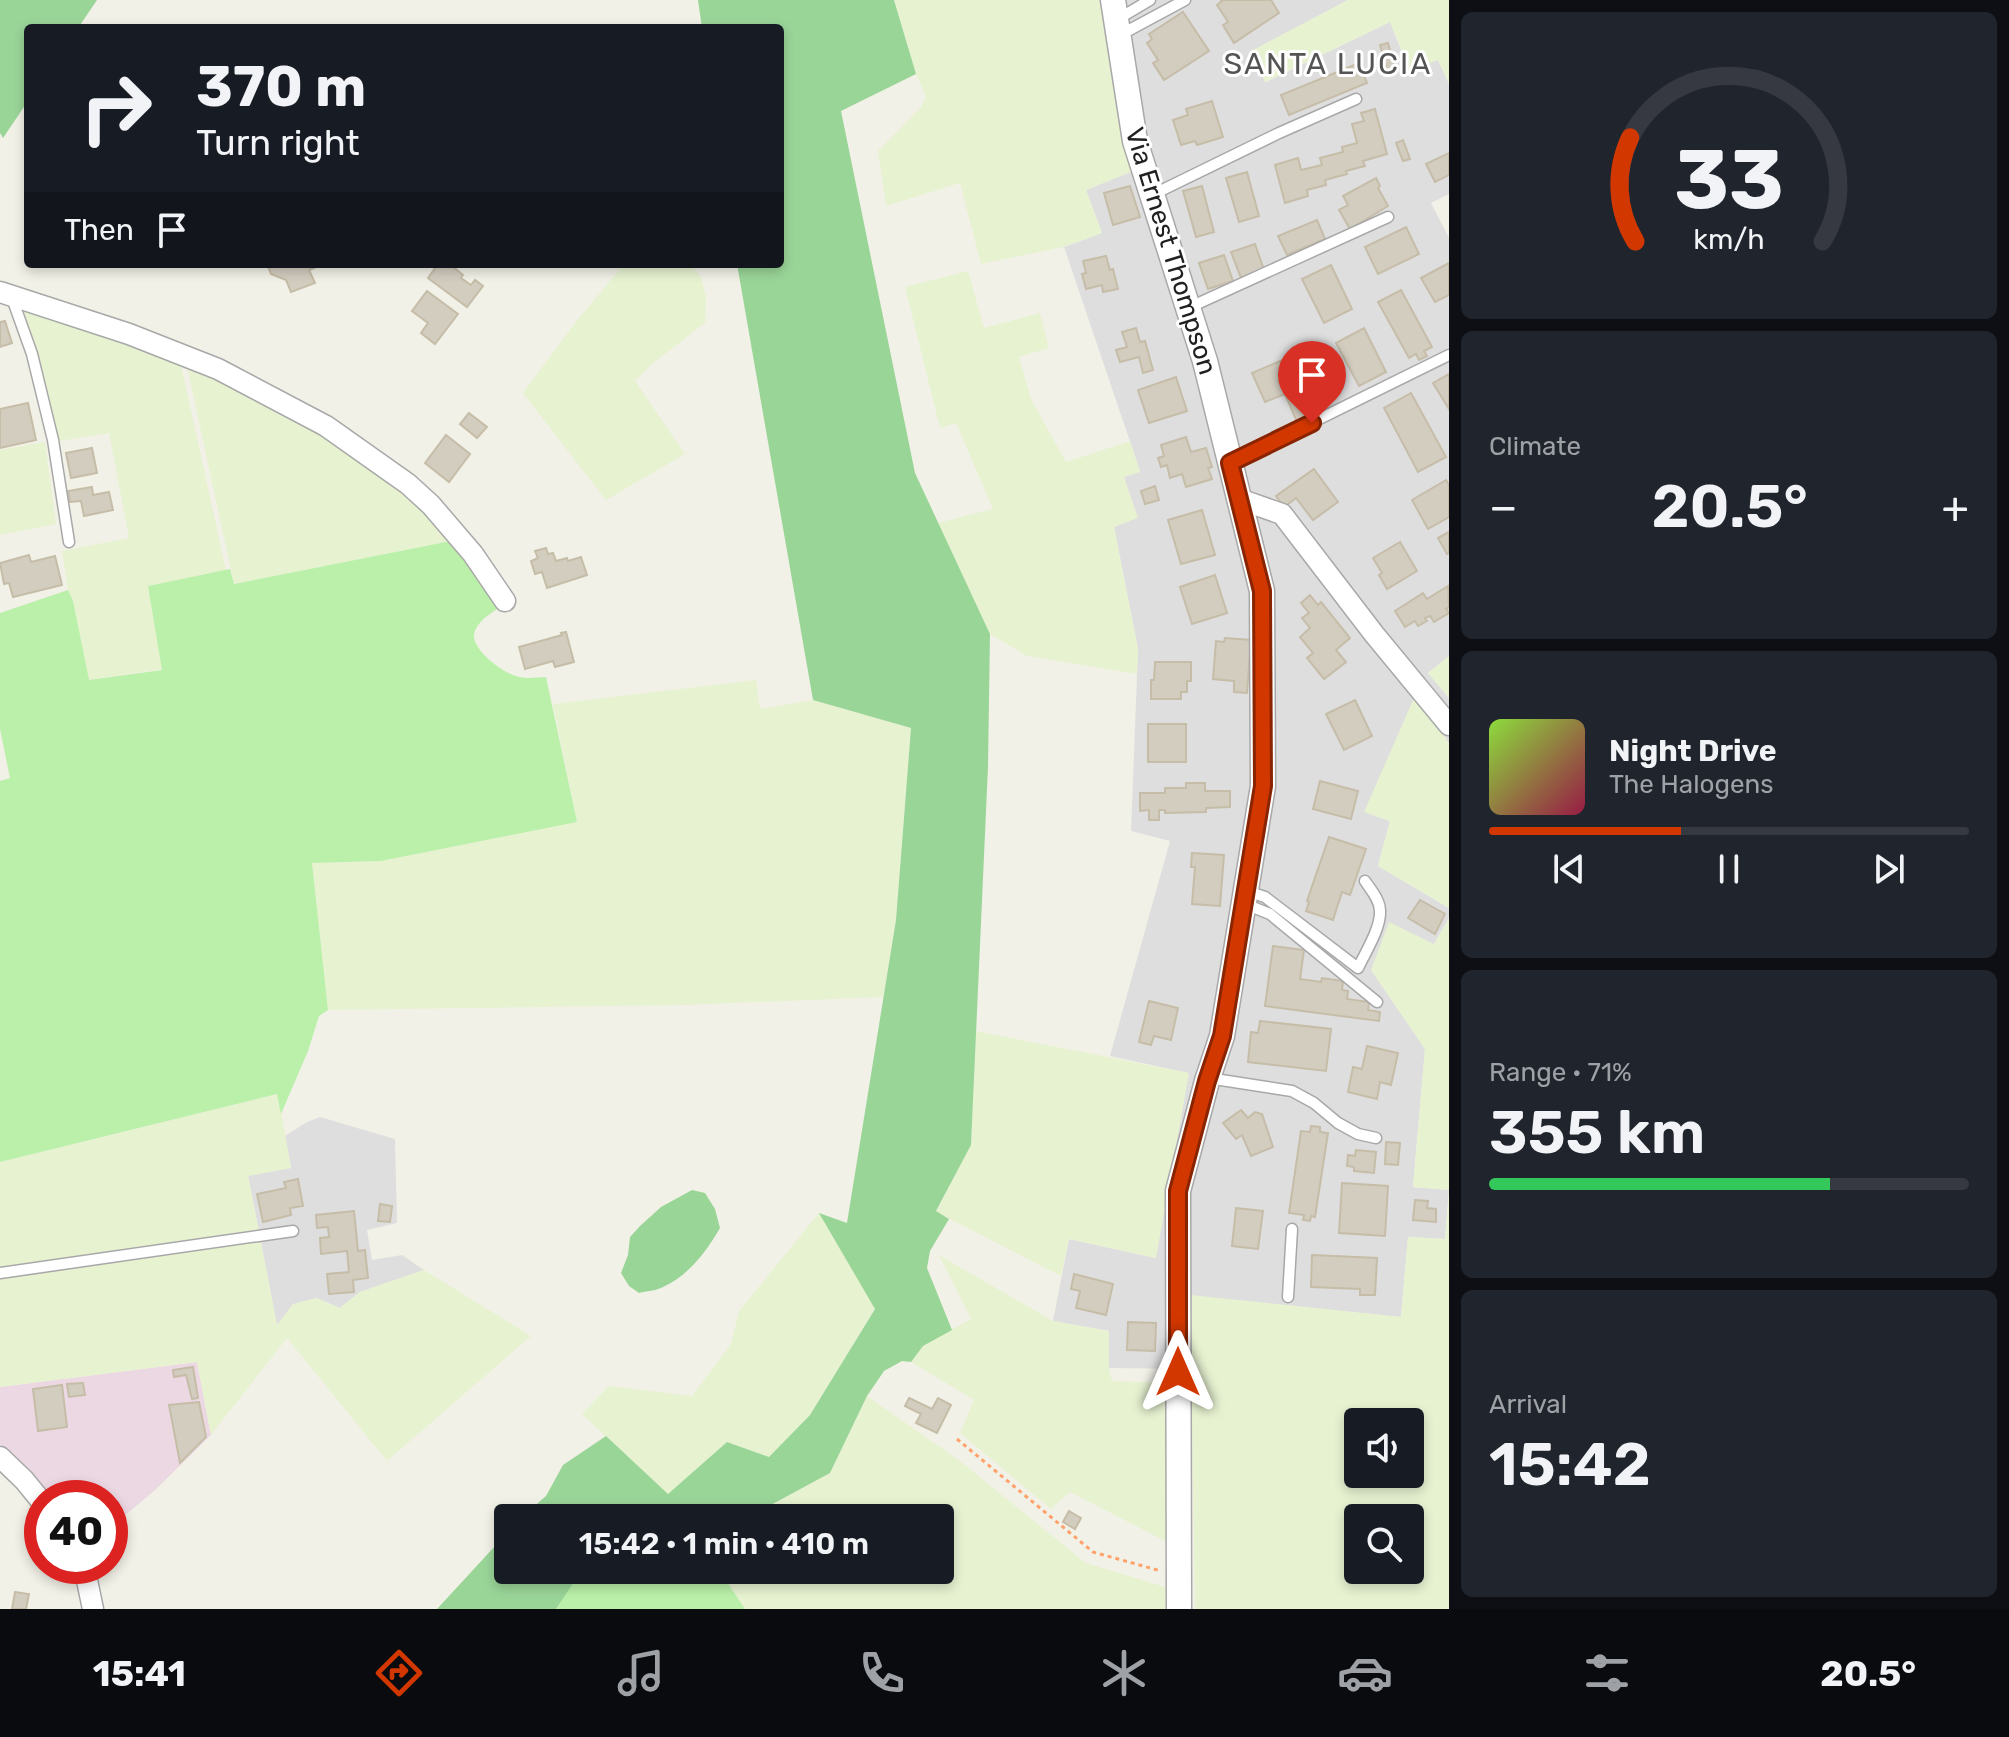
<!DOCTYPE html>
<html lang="en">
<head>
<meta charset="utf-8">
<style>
	body { margin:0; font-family:Rubik,sans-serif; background:#20242c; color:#f1f3f6; height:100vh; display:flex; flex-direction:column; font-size:30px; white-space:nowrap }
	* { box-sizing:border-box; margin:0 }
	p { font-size:26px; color:#9ea1a6 }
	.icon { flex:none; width:44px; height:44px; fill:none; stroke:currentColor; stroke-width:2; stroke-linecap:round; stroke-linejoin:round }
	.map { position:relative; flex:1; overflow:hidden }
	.details { display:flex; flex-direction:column; gap:12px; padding:12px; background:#0d0f14; width:560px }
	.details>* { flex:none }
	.hud { position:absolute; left:24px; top:24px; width:760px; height:244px; border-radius:8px; box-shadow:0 4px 12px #0003; background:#171b24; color:#f1f3f6; overflow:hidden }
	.tools { position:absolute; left:1344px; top:1408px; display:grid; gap:16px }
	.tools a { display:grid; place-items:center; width:80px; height:80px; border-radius:8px; background:#171b24; box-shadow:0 4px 12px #0003; font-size:40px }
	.speed { position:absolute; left:24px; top:1480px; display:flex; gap:16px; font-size:40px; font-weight:700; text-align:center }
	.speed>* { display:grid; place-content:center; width:104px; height:104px; border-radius:50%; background:#171b24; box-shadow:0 4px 12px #0003; line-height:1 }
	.speed .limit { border:12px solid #d22; background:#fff; color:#111 }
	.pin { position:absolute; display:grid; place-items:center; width:68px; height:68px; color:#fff; margin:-82px -34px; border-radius:50% 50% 50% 0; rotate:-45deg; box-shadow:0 0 8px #0007 }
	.pin .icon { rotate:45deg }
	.me { position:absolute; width:88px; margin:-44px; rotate:0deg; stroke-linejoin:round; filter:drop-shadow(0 0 6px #0008) }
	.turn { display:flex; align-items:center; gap:28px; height:168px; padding:0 40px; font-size:36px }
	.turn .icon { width:104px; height:104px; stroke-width:2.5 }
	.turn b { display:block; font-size:56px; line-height:68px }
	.then { display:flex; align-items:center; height:76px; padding:0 40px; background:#0003; gap:16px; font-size:30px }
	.big { font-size:60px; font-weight:600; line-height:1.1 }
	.details .card { flex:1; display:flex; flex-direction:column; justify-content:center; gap:12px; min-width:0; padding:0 28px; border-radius:12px; background:#20242c }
	.details .dial { align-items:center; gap:0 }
	.dial svg { height:208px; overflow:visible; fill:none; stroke:#363941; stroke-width:7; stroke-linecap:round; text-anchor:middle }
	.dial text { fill:#f1f3f6; stroke:none }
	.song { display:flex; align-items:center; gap:24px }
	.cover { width:96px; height:96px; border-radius:12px; background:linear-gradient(135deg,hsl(90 70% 55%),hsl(340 70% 35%)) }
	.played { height:8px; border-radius:4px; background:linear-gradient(90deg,#d23700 40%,#363941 40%) }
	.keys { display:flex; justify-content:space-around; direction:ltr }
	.heat { display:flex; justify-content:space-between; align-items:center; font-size:44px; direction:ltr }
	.charge { height:12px; border-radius:6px; background:linear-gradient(90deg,#34c759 71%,#363941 0) }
	.trip { position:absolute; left:494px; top:1504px; width:460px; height:80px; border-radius:8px; background:#171b24; box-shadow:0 4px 12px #0003; font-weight:600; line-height:80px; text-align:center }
	.menu { display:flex; height:128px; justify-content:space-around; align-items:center; background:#090b0e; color:#9ea1a6 }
	.menu .icon { width:56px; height:56px }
	.menu .active { color:#d23700 }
	.menu b { font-size:36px; color:#f1f3f6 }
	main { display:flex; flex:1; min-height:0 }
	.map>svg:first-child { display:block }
	.residential { fill:#dfdede }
	.industrial { fill:#ecd8e3 }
	.farmland { fill:#e7f2d1; fill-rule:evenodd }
	.grass { fill:#baf0a9 }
	.forest { fill:#9ad598 }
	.building { fill:#d3cdc0; stroke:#c6bda8; stroke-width:2 }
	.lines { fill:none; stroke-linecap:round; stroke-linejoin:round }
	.service-casing { stroke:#a8a8a8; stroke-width:13 }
	.minor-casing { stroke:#a8a8a8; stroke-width:23 }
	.tertiary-casing { stroke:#a8a8a8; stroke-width:27 }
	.path { stroke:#ffa16b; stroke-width:3; stroke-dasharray:4 4; stroke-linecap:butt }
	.service { stroke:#fff; stroke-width:10 }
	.minor { stroke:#fff; stroke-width:20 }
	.tertiary { stroke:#fff; stroke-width:24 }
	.route-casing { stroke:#882400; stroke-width:20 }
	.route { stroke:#d23700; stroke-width:14 }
	.labels { text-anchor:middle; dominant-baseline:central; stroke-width:6; stroke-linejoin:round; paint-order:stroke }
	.street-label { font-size:26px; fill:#212121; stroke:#fff }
	.quarter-label { font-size:30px; letter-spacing:2px; fill:#545454; stroke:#fff }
</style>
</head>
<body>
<main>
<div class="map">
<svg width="1449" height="1609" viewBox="0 0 1449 1609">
	<rect width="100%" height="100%" fill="#f2f1e7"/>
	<g class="residential">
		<path d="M1124,0H1348L1252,51L1266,82L1390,22L1409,70L1438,59L1449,84V194L1431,203L1449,238V656L1428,673L1449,698V743L1415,699L1365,812L1390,821L1378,866L1449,908V918L1434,944L1371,970L1425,1049L1413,1187L1449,1190L1445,1239L1408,1237L1401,1317L1190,1296V1369L1109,1368V1331L1053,1321L1069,1239L1155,1258L1188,1073L1110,1056L1170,841L1131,831L1138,649L1114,527L1124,477L1140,471L1064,247L1102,233L1086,190L1133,171L1147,135Z"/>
		<path d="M320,1117L395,1139L397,1223L367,1230L372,1260L402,1255L424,1270L360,1292L340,1308L316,1298L277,1326L248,1175L291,1168L285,1136L307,1122Z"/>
	</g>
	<path class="industrial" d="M197,1362L211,1435L155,1490L110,1528V1498H43L0,1444V1387Z"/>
	<g class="farmland">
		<path d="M894,0H1104L1133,171L1086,190L1102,233L1063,247L981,264L960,183L886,206L878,151L921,107L926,97L916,74Z"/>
		<path d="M1348,0H1449V84L1438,60L1410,70L1390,22L1265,82L1251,51Z"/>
		<path d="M624,264H689L701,277L706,296L705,323L653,363L635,381L685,454L606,500L523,393L575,323Z"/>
		<path d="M968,271L984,328L1040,313L1049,348L1019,357L1031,399L1066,462L1130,441L1140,472L1124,477L1138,518L1114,527L1138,649L1137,674L1027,656L990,634L938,523L993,509L956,423L940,428L905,287Z"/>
		<path d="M22,302L181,365L226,570L148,586L163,669L88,680L73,601L68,590L62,551L129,538L109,433L59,441Z"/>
		<path d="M187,367L237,384L367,459L456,540L234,584Z"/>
		<path d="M45,442L56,524L0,535V450Z"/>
		<path d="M1449,656V698L1428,673Z"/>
		<path d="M756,680L760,709L813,700L911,728L896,920L884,997L685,1005L328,1010L312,863L381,861L577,822L553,704Z"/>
		<path d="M1414,698L1449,743V908L1378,866L1390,821L1364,812Z"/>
		<path d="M1449,918V1190L1413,1187L1425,1049L1371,970L1389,922L1434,944Z"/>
		<path d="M976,1031L1189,1073L1156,1258L1069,1239L1061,1276L936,1212L971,1145Z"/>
		<path d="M278,1094L291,1168L248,1176L277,1325L293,1304L316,1298L340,1308L360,1292L424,1270L531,1336L387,1461L287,1338L211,1435L197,1362L0,1387V1162Z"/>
		<path d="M1449,1192V1609H1195L1190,1295L1401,1317L1408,1237L1445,1239ZM1358,1422H1410V1474H1358ZM1358,1518H1410V1570H1358Z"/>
		<path d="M819,1213L875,1308L810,1415L769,1457L727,1442L668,1494L582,1414L609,1386L692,1396L731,1344L739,1311Z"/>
		<path d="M939,1255L1053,1321L1109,1331V1368L1112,1381L1165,1383L1169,1543L1070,1492L1051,1509L960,1433L974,1400L911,1362L923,1346L971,1319Z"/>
		<path d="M867,1396L960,1461L1086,1563L1172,1589L1171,1609H745L719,1570H940V1518H747L830,1473Z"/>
	</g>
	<g class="grass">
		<path d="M456,540L500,607C490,614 476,622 474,635C473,651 505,675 520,677C528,679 538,677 546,677L577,822L381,861L312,863L328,1010L319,1016L308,1051L281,1114L277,1094L0,1162V781L10,778L0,729V613L68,590L73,601L89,680L162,670L148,586L230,569L234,584Z"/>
		<path d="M589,1570H719L745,1609H556L580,1572Z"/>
	</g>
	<g class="forest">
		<path d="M0,0H97L78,28H28V101L3,138L0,133Z"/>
		<path d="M698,0H894L916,74L841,111L915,473L990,634L988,767L971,1145L936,1211L949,1219L930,1251L927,1268L952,1330L923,1346L911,1362L902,1361L884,1371L867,1396L830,1473L747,1518H521L546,1496L563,1465L606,1436L668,1494L727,1442L769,1457L810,1415L875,1309L819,1213L847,1223L896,920L911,728L813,700L737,264H780V28H702Z"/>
		<path d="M692,1190L705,1193L715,1209L720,1228C706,1252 689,1275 663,1287C656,1291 646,1291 639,1293L629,1286L621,1273L628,1255L630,1237L640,1226L661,1207Z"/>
		<path d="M508,1532V1570H589L580,1573L556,1609H437Z"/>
	</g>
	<g class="building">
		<path d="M1221,0H1271L1279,13L1234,43L1223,25L1228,22L1217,5L1222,1Z"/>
		<path d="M1183,12L1209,51L1164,80L1153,63L1158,60L1147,43L1152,39L1149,34Z"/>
		<path d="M1388,43L1396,71L1388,73L1380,45Z"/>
		<path d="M1359,63L1367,83L1289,115L1281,95Z"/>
		<path d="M1212,101L1223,137L1197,145L1195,141L1181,145L1173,120L1188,115L1186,109Z"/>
		<path d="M1375,109L1387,154L1363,161L1365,166L1346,171L1347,174L1325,180L1326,185L1307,190L1308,196L1285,203L1275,165L1298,158L1301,170L1322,165L1320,158L1343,152L1342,147L1357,143L1352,124L1364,121L1361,113Z"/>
		<path d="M1403,140L1410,159L1403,161L1396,143Z"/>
		<path d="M1449,153V175L1435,182L1426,164Z"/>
		<path d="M1247,172L1259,216L1239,222L1226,178Z"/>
		<path d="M1376,178L1380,186L1378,188L1388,206L1350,229L1339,210L1348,205L1343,196Z"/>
		<path d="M1130,186L1140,217L1113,225L1104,193Z"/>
		<path d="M1202,186L1214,232L1196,237L1183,191Z"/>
		<path d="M1317,220L1325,239L1287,255L1278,236Z"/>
		<path d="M1406,227L1419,254L1378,274L1365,247Z"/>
		<path d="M1255,244L1264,270L1241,278L1231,252Z"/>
		<path d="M1224,255L1233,281L1208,289L1199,263Z"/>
		<path d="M1106,256L1110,270L1113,269L1118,289L1103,292L1102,285L1086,289L1082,274L1086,273L1083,261Z"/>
		<path d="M1449,263V295L1435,302L1421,278Z"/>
		<path d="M267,264H324L309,270L315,283L291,292L286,280L271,274Z"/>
		<path d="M438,264H453L452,266L463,275L461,278L471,285L475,280L483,286L467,307L428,278Z"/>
		<path d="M1331,265L1352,309L1324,323L1302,279Z"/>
		<path d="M1401,290L1432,347L1424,351L1427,356L1419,360L1416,354L1409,358L1378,302Z"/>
		<path d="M427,291L458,314L435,344L421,333L428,323L412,311Z"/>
		<path d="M5,321L12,343L0,347V322Z"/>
		<path d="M1136,328L1140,342L1145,341L1153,370L1143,373L1139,357L1120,362L1116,350L1127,347L1122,332Z"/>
		<path d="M1364,328L1386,372L1359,386L1336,343Z"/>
		<path d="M1285,359L1310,416L1297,422L1285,394L1265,402L1252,373Z"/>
		<path d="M1449,374V409L1433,383Z"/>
		<path d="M1176,377L1187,411L1149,423L1138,390Z"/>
		<path d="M1411,393L1446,457L1418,472L1384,408Z"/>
		<path d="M28,403L36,440L0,448V409Z"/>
		<path d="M469,413L487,427L477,438L460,424Z"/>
		<path d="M446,435L470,454L449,482L425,463Z"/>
		<path d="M1186,437L1191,452L1206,448L1212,467L1208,468L1212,479L1186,487L1182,474L1170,478L1167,465L1161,467L1158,458L1164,456L1161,445Z"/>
		<path d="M92,448L97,473L71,478L66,453Z"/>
		<path d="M1314,469L1338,502L1313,520L1296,498L1284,507L1276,496Z"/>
		<path d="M1446,480L1449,485V517L1428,529L1412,500Z"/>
		<path d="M1155,486L1159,500L1145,504L1141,491Z"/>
		<path d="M92,487L93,495L109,492L113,510L84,516L81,501L70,502L68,491Z"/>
		<path d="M1202,510L1215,555L1181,564L1168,520Z"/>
		<path d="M1449,532V553L1447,554L1438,538Z"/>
		<path d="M1400,542L1417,571L1387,589L1379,575L1382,573L1373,558Z"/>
		<path d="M546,548L548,554L553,553L556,561L567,558L568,561L581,557L587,575L547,588L542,572L535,574L531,561L538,558L535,551Z"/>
		<path d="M29,555L31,562L55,556L62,585L13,597L9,583L4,584L0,563Z"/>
		<path d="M1215,575L1227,613L1192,624L1180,587Z"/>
		<path d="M1448,586L1449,607L1446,609L1449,613L1434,622L1430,616L1425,618L1427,621L1418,626L1415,621L1405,627L1395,611L1423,593L1427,599Z"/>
		<path d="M1310,595L1318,605L1321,602L1350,638L1336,650L1346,662L1324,679L1307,658L1313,653L1300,637L1310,628L1302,618L1309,613L1301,603Z"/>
		<path d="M566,632L574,662L555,667L553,661L525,669L519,647L562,635L561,633Z"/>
		<path d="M1225,638L1251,640L1247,693L1234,692V681L1213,679L1216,641L1224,642Z"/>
		<path d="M1155,662H1191V681H1187V692H1181V699H1151V680H1154Z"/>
		<path d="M1355,700L1372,736L1344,750L1326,714Z"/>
		<rect x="1148" y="724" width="38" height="38"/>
		<path d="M1320,781L1358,791L1351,819L1313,809Z"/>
		<path d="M1186,783H1205V791H1230V807L1206,808V812L1165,813V810H1159V820H1149V810L1140,811V793H1165V788H1186Z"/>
		<path d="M1329,837L1366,849L1350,895L1342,892L1333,920L1306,911L1309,902L1307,901Z"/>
		<path d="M1192,853L1224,855L1220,906L1192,904L1195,867H1191Z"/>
		<path d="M1420,900L1445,914L1435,934L1408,918Z"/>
		<path d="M1273,946L1304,950L1300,979L1321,982L1322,978L1343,981L1342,990L1348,991L1347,999L1369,1002L1368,1010L1380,1012L1379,1021L1265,1006Z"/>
		<path d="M1149,1001L1178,1008L1171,1040L1154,1036L1151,1045L1139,1042Z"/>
		<path d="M1260,1021L1331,1029L1326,1071L1248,1062L1251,1032L1258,1033Z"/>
		<path d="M1367,1046L1398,1053L1391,1085L1380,1082L1377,1099L1348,1092L1353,1067L1362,1069Z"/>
		<path d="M1241,1110L1248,1118L1255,1112L1262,1114L1273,1147L1251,1156L1242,1135L1236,1139L1223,1123Z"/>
		<path d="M1311,1126L1320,1127V1132L1328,1133L1315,1217L1311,1216L1310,1221L1303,1220L1304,1215L1289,1213L1301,1131L1310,1132Z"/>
		<path d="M1386,1142L1400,1143L1398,1165L1385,1164Z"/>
		<path d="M1356,1150L1376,1152L1374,1173L1354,1171V1167L1347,1166L1348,1155L1355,1156Z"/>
		<path d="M298,1179L303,1206L290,1208L291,1215L263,1222L257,1194L286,1188L284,1182Z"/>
		<path d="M1342,1183L1388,1186L1385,1236L1339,1233Z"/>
		<path d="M1415,1200L1428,1201L1427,1208L1436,1209V1222L1413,1220Z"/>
		<path d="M380,1204L392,1206L390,1222L378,1221Z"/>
		<path d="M1236,1208L1263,1211L1258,1249L1232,1246Z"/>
		<path d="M354,1211L358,1251L365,1250L368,1278L353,1280L354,1292L329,1294L327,1274L349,1272L347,1251L321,1254L320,1238L329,1237L328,1227L317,1228L316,1215Z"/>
		<path d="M1312,1255L1377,1258L1375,1295H1360V1289L1311,1287Z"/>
		<path d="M1074,1274L1113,1284L1106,1315L1076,1308L1080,1291L1071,1289Z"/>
		<path d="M1128,1322L1156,1323L1155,1351L1127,1350Z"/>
		<path d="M193,1367L198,1398L192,1399L186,1375L174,1377L173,1370Z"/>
		<path d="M83,1383L85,1395L69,1397L67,1384Z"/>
		<path d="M62,1385L67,1427L38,1431L33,1389Z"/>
		<path d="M909,1398L932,1409L938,1398L951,1405L937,1433L916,1423L921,1414L905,1406Z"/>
		<path d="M199,1402L206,1437L180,1463L169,1405Z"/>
		<path d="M1069,1511L1081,1518L1075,1529L1063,1522Z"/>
		<path d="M15,1592L29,1594L26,1609H12Z"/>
	</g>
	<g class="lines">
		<defs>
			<g id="service">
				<path d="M1118,19L1150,0"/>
				<path d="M1120,35L1185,0"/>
				<path d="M1152,195L1279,133L1356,99"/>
				<path d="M12,298L32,354L53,440L69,542"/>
				<path d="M1188,308L1388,217"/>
				<path d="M1232,462L1449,355"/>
				<path d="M1247,891L1265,897L1358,968C1365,953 1381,928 1380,911C1380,900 1371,890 1365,881"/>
				<path d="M1245,904L1270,914L1377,1002"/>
				<path d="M1208,1078L1292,1091L1314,1103L1338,1123L1358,1134L1376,1138"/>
				<path d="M0,1273L293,1231"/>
				<path d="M1288,1297L1292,1229"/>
			</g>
			<g id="minor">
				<path d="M0,292L129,334L218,369L326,426L408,484L431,505L473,554L505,601"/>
				<path d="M1239,499L1282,514L1374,634L1449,725"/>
				<path d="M0,1457L24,1480L42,1502"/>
				<path d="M84,1566L93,1609"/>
			</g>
			<path id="tertiary" d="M1113,0L1135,141L1205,361L1262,591L1263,786L1222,1036L1207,1081L1178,1191L1179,1609"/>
		</defs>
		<use href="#service" class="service-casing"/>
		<use href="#minor" class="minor-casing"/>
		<use href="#tertiary" class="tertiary-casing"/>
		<path class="path" d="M957,1439L1093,1552L1161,1571"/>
		<use href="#service" class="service"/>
		<use href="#minor" class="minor"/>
		<use href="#tertiary" class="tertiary"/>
	</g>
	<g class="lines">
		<defs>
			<path id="route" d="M1178,1372V1191L1207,1081L1222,1036L1263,786L1262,591L1230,463L1312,423"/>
		</defs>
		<use href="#route" class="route-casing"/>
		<use href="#route" class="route"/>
	</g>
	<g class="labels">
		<g class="street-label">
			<text transform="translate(1171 251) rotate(73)">Via Ernest Thompson</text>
		</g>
		<g class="quarter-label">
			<text x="1328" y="64">SANTA LUCIA</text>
		</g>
	</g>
</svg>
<div class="tools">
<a><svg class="icon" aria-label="sound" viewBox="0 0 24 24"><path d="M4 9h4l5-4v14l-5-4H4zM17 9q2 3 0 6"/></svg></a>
<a><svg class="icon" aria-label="search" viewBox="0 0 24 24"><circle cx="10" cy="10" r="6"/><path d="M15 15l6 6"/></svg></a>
</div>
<div class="speed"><div class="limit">40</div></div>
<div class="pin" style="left:1312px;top:423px;background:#d93025"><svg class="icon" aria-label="arrive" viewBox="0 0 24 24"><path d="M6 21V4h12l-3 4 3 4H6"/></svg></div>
<svg class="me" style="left:1178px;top:1372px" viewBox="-20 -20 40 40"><path d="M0-17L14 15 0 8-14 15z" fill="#d23700" stroke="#fff" stroke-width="4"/></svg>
<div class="trip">15:42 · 1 min · 410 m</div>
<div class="hud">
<div class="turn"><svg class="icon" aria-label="right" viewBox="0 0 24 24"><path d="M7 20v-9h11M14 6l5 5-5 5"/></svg><div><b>370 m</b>Turn right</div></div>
<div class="then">Then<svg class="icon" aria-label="arrive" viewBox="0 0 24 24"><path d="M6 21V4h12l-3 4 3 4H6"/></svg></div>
</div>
</div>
<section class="details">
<div class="card dial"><svg viewBox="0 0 100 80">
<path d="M14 69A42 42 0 1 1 86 69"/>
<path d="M14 69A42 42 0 0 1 12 29" stroke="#d23700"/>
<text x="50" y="56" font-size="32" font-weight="700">33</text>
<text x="50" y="72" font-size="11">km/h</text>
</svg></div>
<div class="card"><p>Climate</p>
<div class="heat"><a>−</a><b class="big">20.5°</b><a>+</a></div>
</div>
<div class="card">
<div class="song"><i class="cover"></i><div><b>Night Drive</b><p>The Halogens</p></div></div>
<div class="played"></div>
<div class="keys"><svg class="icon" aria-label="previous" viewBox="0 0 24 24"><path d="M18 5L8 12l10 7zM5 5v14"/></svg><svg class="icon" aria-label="pause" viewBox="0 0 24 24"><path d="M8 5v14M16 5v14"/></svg><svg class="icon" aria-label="next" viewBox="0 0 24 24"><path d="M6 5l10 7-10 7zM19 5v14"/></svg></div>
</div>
<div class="card"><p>Range · 71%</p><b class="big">355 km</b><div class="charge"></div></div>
<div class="card"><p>Arrival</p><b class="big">15:42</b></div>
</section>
</main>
<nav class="menu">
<b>15:41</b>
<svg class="icon active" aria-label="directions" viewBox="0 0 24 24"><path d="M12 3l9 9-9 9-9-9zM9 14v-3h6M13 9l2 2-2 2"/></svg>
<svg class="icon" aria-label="music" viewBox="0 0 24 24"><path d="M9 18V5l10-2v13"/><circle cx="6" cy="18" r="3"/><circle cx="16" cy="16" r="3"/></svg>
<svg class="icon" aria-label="phone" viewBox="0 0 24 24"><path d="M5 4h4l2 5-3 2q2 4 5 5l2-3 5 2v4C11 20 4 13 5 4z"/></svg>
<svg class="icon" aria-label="climate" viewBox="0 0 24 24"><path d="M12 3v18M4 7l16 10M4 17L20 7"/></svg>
<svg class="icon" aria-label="car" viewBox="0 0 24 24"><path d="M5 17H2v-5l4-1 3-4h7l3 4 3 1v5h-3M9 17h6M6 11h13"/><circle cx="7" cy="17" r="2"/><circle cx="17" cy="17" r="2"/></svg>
<svg class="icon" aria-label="filters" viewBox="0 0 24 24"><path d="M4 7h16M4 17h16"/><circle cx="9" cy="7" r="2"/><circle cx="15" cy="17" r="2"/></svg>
<b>20.5°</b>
</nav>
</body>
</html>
